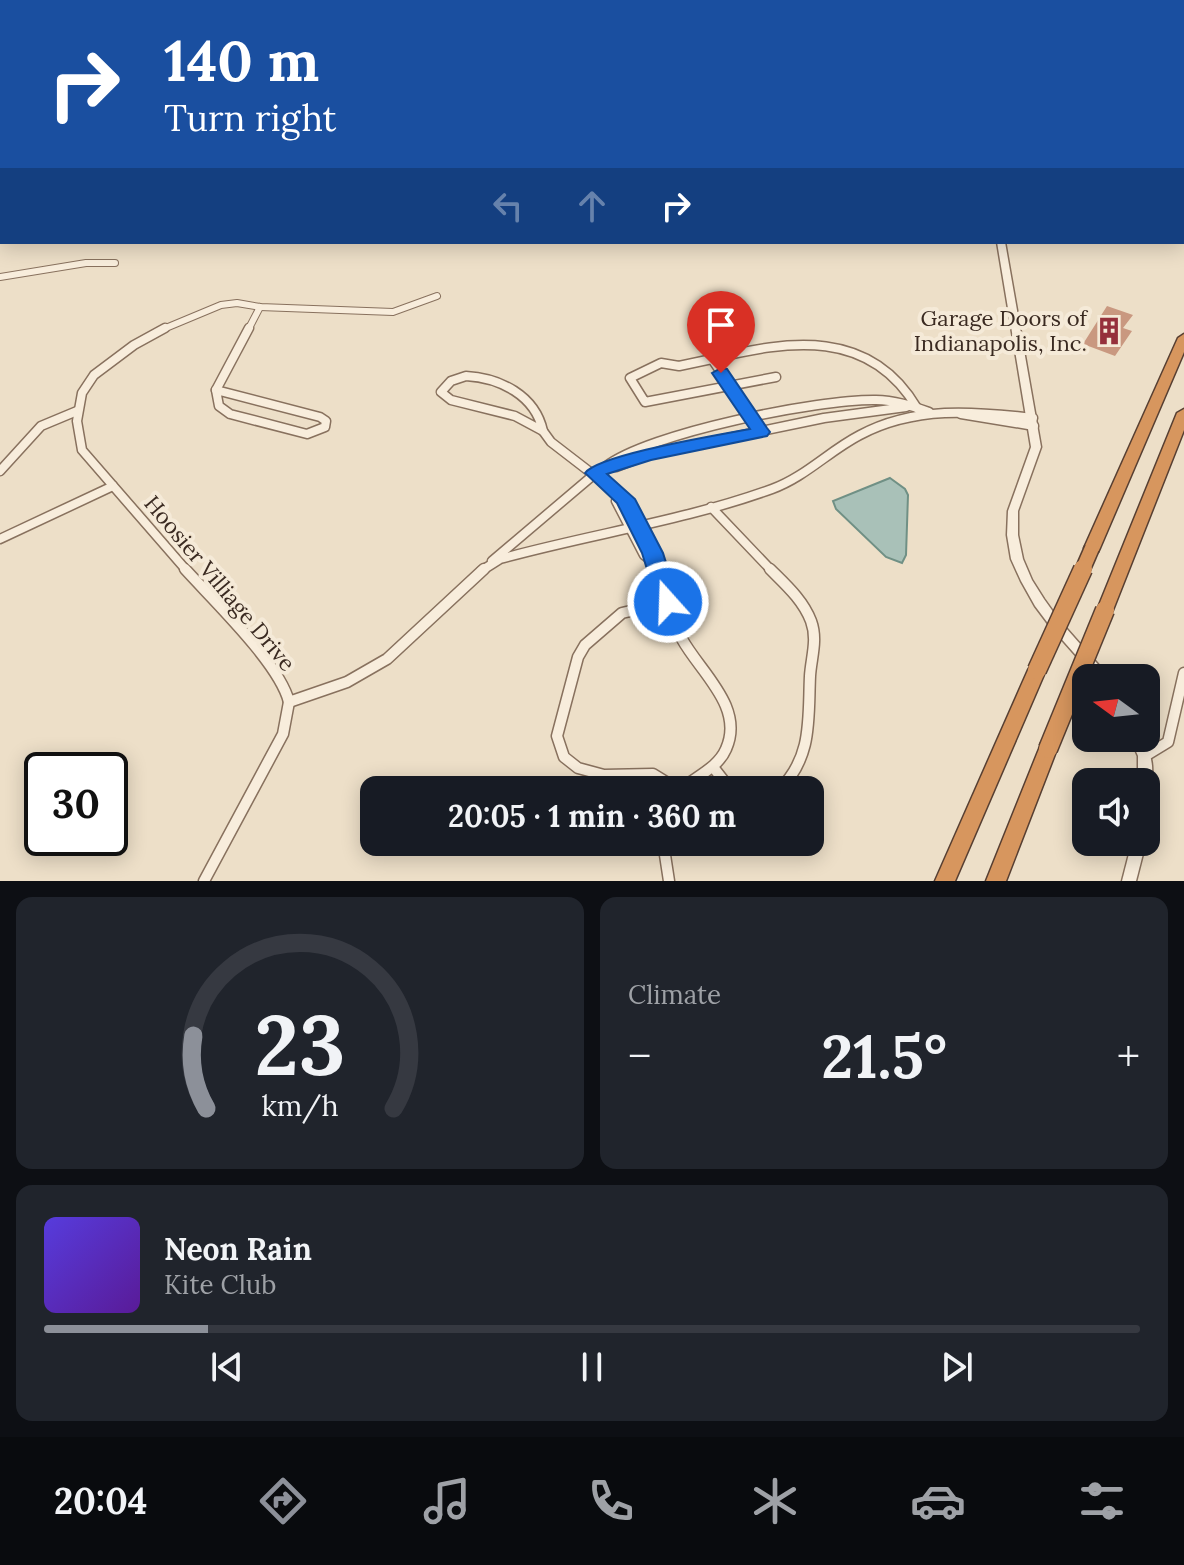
<!DOCTYPE html>
<html lang="en">
<head>
<meta charset="utf-8">
<style>
	body { margin:0; font-family:Lora,serif; background:#20242c; color:#f1f3f6; height:100vh; display:flex; flex-direction:column; font-size:30px; white-space:nowrap }
	* { box-sizing:border-box; margin:0 }
	p { font-size:26px; color:#9ea1a6 }
	.icon { flex:none; width:44px; height:44px; fill:none; stroke:currentColor; stroke-width:2; stroke-linecap:round; stroke-linejoin:round }
	.map { position:relative; height:881px; overflow:hidden }
	.panel { display:flex; flex-direction:column; gap:16px; padding:16px; background:#0d0f14; flex:1 }
	.panel>* { flex:none }
	.top-card { position:absolute; left:0px; top:0px; width:1184px; height:244px; box-shadow:0 4px 20px #0003; background:#1a4fa0; color:#fff; overflow:hidden }
	.needle { width:52px; rotate:285deg }
	.controls { position:absolute; left:1072px; top:664px; display:grid; gap:16px }
	.controls a { display:grid; place-items:center; width:88px; height:88px; border-radius:16px; background:#171b24; box-shadow:0 4px 20px #0003; font-size:40px }
	.speed { position:absolute; left:24px; top:752px; display:flex; gap:16px; font-size:40px; font-weight:700; text-align:center }
	.speed>* { display:grid; place-content:center; width:104px; height:104px; border-radius:50%; background:#171b24; box-shadow:0 4px 20px #0003; line-height:1 }
	.speed .limit { border:4px solid #111; border-radius:12px; background:#fff; color:#111 }
	.pin { position:absolute; display:grid; place-items:center; width:68px; height:68px; color:#fff; margin:-82px -34px; border-radius:50% 50% 50% 0; rotate:-45deg; box-shadow:0 0 8px #0007 }
	.pin .icon { rotate:45deg }
	.me { position:absolute; width:88px; margin:-44px; rotate:340deg; stroke-linejoin:round; filter:drop-shadow(0 0 6px #0008) }
	.turn { display:flex; align-items:center; gap:28px; height:168px; padding:0 32px; font-size:36px }
	.turn .icon { width:104px; height:104px; stroke-width:2.5 }
	.turn b { display:block; font-size:56px; line-height:68px }
	.lanes { display:flex; align-items:center; height:76px; padding:0 32px; background:#0003; justify-content:center; gap:40px; direction:ltr }
	.lanes .off { opacity:.35 }
	.big { font-size:60px; font-weight:800; line-height:1.1 }
	.panel .tile { flex:1; display:flex; flex-direction:column; justify-content:center; gap:12px; min-width:0; padding:0 28px; border-radius:16px; background:#20242c }
	.panel .dial { align-items:center; gap:0 }
	.dial svg { height:208px; overflow:visible; fill:none; stroke:#363941; stroke-width:7; stroke-linecap:round; text-anchor:middle }
	.dial text { fill:#f1f3f6; stroke:none }
	.song { display:flex; align-items:center; gap:24px }
	.cover { width:96px; height:96px; border-radius:12px; background:linear-gradient(135deg,hsl(250 70% 55%),hsl(270 70% 35%)) }
	.played { height:8px; border-radius:4px; background:linear-gradient(90deg,#8c9099 15%,#363941 15%) }
	.keys { display:flex; justify-content:space-around; direction:ltr }
	.heat { display:flex; justify-content:space-between; align-items:center; font-size:44px; direction:ltr }
	.panel .tiles { flex:1; display:grid; gap:16px; grid-template-columns:1fr 1fr }
	.tile:last-child { grid-column:span 2 }
	.trip { position:absolute; left:360px; top:776px; width:464px; height:80px; border-radius:16px; background:#171b24; box-shadow:0 4px 20px #0003; font-weight:800; line-height:80px; text-align:center }
	.tab-bar { display:flex; height:128px; justify-content:space-around; align-items:center; background:#090b0e; color:#9ea1a6 }
	.tab-bar .icon { width:56px; height:56px }
	.tab-bar .active { color:#8c9099 }
	.tab-bar b { font-size:36px; color:#f1f3f6 }
	.map>svg:first-child { display:block }
	.water { fill:#a9c1b8; stroke:#709085; stroke-width:2 }
	.lines { fill:none; stroke-linecap:round; stroke-linejoin:round }
	.stream { stroke:#709085; stroke-width:2 }
	.building { fill:#c99880 }
	.minor-far3-casing { stroke:#88715e; stroke-width:7 }
	.minor-far2-casing { stroke:#88715e; stroke-width:8 }
	.minor-far1-casing { stroke:#88715e; stroke-width:11 }
	.minor-casing { stroke:#88715e; stroke-width:13 }
	.tertiary-casing { stroke:#88715e; stroke-width:3 }
	.motorway-casing { stroke:#573f32; stroke-width:3 }
	.minor-far3 { stroke:#f8eddc; stroke-width:5 }
	.minor-far2 { stroke:#f8eddc; stroke-width:6 }
	.minor-far1 { stroke:#f8eddc; stroke-width:8 }
	.minor { stroke:#f8eddc; stroke-width:10 }
	.tertiary { fill:#f8eddc; fill-rule:evenodd }
	.motorway { fill:#d7965e; fill-rule:evenodd }
	.motorway-bridge-far1-casing { stroke:#573f32; stroke-width:17; stroke-linecap:butt }
	.motorway-bridge-casing { stroke:#573f32; stroke-width:21; stroke-linecap:butt }
	.motorway-bridge-far1 { stroke:#d7965e; stroke-width:14 }
	.motorway-bridge { stroke:#d7965e; stroke-width:18 }
	.route { fill:#1a73e8; stroke:#114b97; stroke-width:2 }
	.labels { text-anchor:middle; dominant-baseline:central; stroke-width:8; stroke-linejoin:round; paint-order:stroke }
	.poi-label { font-size:22px; fill:#3a2a21; stroke:#f5ead8; text-anchor:end }
	.street-label { font-size:22px; fill:#3a2a21; stroke:#f5ead8 }
</style>
</head>
<body>
<div class="map">
<svg width="1184" height="881" viewBox="0 0 1184 881">
	<rect width="100%" height="100%" fill="#eddfc8"/>
	<path class="water" d="M890,478L905,489L908,495L906,555L902,563L886,557L836,509L833,501Z"/>
	<g class="lines">
		<path class="stream" d="M1182,66L1184,69"/>
	</g>
	<path class="building" d="M1107,306L1133,315L1123,328L1132,331L1115,356L1083,344Z"/>
	<g class="lines">
		<defs>
			<path id="minor-far3" d="M887,0L912,2"/>
			<g id="minor-far2">
				<path d="M0,277L86,263H115"/>
				<path d="M161,330L221,305L237,303L260,307L393,312L437,296"/>
				<path d="M248,330L260,307"/>
			</g>
			<g id="minor-far1">
				<path d="M165,328L134,345L94,375L82,393L77,421L82,450L187,571"/>
				<path d="M712,359L679,366L661,363L630,378L645,402L776,377"/>
				<path d="M466,376C500,378 535,395 543,431L515,416L451,400L441,392L451,381Z"/>
				<path d="M216,390L320,417L326,421L325,427L307,434L230,414L219,406Z"/>
				<path d="M216,390L249,328"/>
				<path d="M906,407L824,418L647,455L616,467H605C648,433 819,399 876,400C894,400 912,406 929,412"/>
				<path d="M961,414L1034,426"/>
				<path d="M543,431L551,442L625,499L653,553L656,571"/>
				<path d="M761,432L712,359C789,340 870,328 917,408"/>
				<path d="M0,471L41,426L77,411"/>
				<path d="M619,496L616,501L644,555L652,561"/>
				<path d="M711,507L772,571"/>
				<path d="M0,539L113,486"/>
				<path d="M492,561L597,472"/>
				<path d="M481,571L500,559C590,534 684,521 772,489C805,477 829,451 860,435C914,406 974,411 1033,418"/>
			</g>
			<g id="minor">
				<path d="M185,569C213,600 280,664 289,702L347,682L387,659L484,569"/>
				<path d="M655,569C664,592 671,617 682,639C700,672 745,707 726,749C718,768 695,777 680,790"/>
				<path d="M770,569C786,585 803,600 811,621C818,640 811,658 810,676C808,718 813,757 779,790"/>
				<path d="M668,602L622,613L585,645L578,657L557,736L564,757L578,768L604,775L653,774L679,790"/>
				<path d="M1145,756L1168,742L1184,673"/>
				<path d="M713,767L731,790"/>
				<path d="M663,842L669,881"/>
				<path d="M204,881L283,734L289,702"/>
			</g>
			<g id="tertiary">
				<rect x="975" y="0" width="6" height="2"/>
				<path d="M997,242H1005L1041,447L1018,511V535L1023,559L1032,580L1044,599L1059,620L1110,678H1096L1050,626L1035,606L1021,581L1011,559L1007,535L1008,511L1031,447Z"/>
				<path d="M1130,738H1144C1151,754 1155,769 1150,786L1146,788V782H1138V756Z"/>
				<path d="M1132,842H1146L1136,881H1122Z"/>
			</g>
			<g id="motorway">
				<path d="M1162,0H1170L1171,2H1163Z"/>
				<path d="M1178,0H1184V6Z"/>
				<rect x="1182" y="32" width="2" height="8"/>
				<path d="M1184,334V352L1100,548L1098,552H1086L1084,548L1178,338Z"/>
				<path d="M1184,409V430L1113,610L1111,614L1105,616L1099,614L1097,610L1177,413Z"/>
				<path d="M1037,663L1043,665L1046,670L955,881H935L1028,670L1031,665Z"/>
				<path d="M1048,741L1055,743L1057,749L1006,881H986L1039,749L1041,743Z"/>
			</g>
		</defs>
		<use href="#minor-far3" class="minor-far3-casing"/>
		<use href="#minor-far2" class="minor-far2-casing"/>
		<use href="#minor-far1" class="minor-far1-casing"/>
		<use href="#minor" class="minor-casing"/>
		<use href="#tertiary" class="tertiary-casing"/>
		<use href="#motorway" class="motorway-casing"/>
		<use href="#minor-far3" class="minor-far3"/>
		<use href="#minor-far2" class="minor-far2"/>
		<use href="#minor-far1" class="minor-far1"/>
		<use href="#minor" class="minor"/>
		<use href="#tertiary" class="tertiary"/>
		<use href="#motorway" class="motorway"/>
		<defs>
			<path id="motorway-bridge-far1" d="M1082,571L1092,548"/>
			<g id="motorway-bridge">
				<path d="M1037,670L1083,569"/>
				<path d="M1048,749L1105,610"/>
			</g>
		</defs>
		<use href="#motorway-bridge-far1" class="motorway-bridge-far1-casing"/>
		<use href="#motorway-bridge" class="motorway-bridge-casing"/>
		<use href="#motorway-bridge-far1" class="motorway-bridge-far1"/>
		<use href="#motorway-bridge" class="motorway-bridge"/>
	</g>
	<path class="route" d="M721,368L727,369L767,428L770,432L767,436L651,460L607,474L635,499L663,553L678,602L675,608H660L657,602L642,553L617,503L585,473C600,454 720,435 750,429L712,373Z"/>
	<defs>
		<symbol id="building-bare" viewBox="-9 -9 18 18"><path d="M-4-6H4V6H1V3H-1V6H-4ZM-2.5-4.3h1.7v1.8h-1.7ZM.8-4.3h1.7v1.8H.8ZM-2.5-1h1.7V.8h-1.7ZM.8-1h1.7V.8H.8Z" fill="#95303b" stroke="#f5ead8" stroke-width="2.5" paint-order="stroke"/></symbol>
	</defs>
	<g fill-rule="evenodd">
		<use href="#building-bare" x="1089" y="311" width="40" height="40"/>
	</g>
	<g class="labels">
		<g class="poi-label">
			<text x="1087" y="318">Garage Doors of<tspan x="1087" dy="25">Indianapolis, Inc.</tspan></text>
		</g>
		<g class="street-label">
			<text transform="translate(220 583) rotate(50)">Hoosier Villiage Drive</text>
		</g>
	</g>
</svg>
<div class="controls">
<a><svg class="needle" viewBox="-14 -14 28 28"><path d="M0-13l5 13h-10z" fill="#e53935"/><path d="M0 13l5-13h-10z" fill="#9ea1a6"/></svg></a>
<a><svg class="icon" aria-label="sound" viewBox="0 0 24 24"><path d="M4 9h4l5-4v14l-5-4H4zM17 9q2 3 0 6"/></svg></a>
</div>
<div class="speed"><div class="limit">30</div></div>
<div class="pin" style="left:721px;top:373px;background:#d93025"><svg class="icon" aria-label="arrive" viewBox="0 0 24 24"><path d="M6 21V4h12l-3 4 3 4H6"/></svg></div>
<svg class="me" style="left:668px;top:602px" viewBox="-20 -20 40 40"><circle r="17" fill="#1a73e8" stroke="#fff" stroke-width="3"/><path d="M0-11L8 9 0 5-8 9z" fill="#fff"/></svg>
<div class="trip">20:05 · 1 min · 360 m</div>
<div class="top-card">
<div class="turn"><svg class="icon" aria-label="right" viewBox="0 0 24 24"><path d="M7 20v-9h11M14 6l5 5-5 5"/></svg><div><b>140 m</b>Turn right</div></div>
<div class="lanes"><svg class="icon off" aria-label="left" viewBox="0 0 24 24"><path d="M17 20v-9H6M10 6l-5 5 5 5"/></svg><svg class="icon off" aria-label="ahead" viewBox="0 0 24 24"><path d="M12 20V5M6 11l6-6 6 6"/></svg><svg class="icon" aria-label="right" viewBox="0 0 24 24"><path d="M7 20v-9h11M14 6l5 5-5 5"/></svg></div>
</div>
</div>
<section class="panel">
<div class="tiles">
<div class="tile dial"><svg viewBox="0 0 100 80">
<path d="M14 69A42 42 0 1 1 86 69"/>
<path d="M14 69A42 42 0 0 1 9 41" stroke="#8c9099"/>
<text x="50" y="56" font-size="32" font-weight="700">23</text>
<text x="50" y="72" font-size="11">km/h</text>
</svg></div>
<div class="tile"><p>Climate</p>
<div class="heat"><a>−</a><b class="big">21.5°</b><a>+</a></div>
</div>
<div class="tile">
<div class="song"><i class="cover"></i><div><b>Neon Rain</b><p>Kite Club</p></div></div>
<div class="played"></div>
<div class="keys"><svg class="icon" aria-label="previous" viewBox="0 0 24 24"><path d="M18 5L8 12l10 7zM5 5v14"/></svg><svg class="icon" aria-label="pause" viewBox="0 0 24 24"><path d="M8 5v14M16 5v14"/></svg><svg class="icon" aria-label="next" viewBox="0 0 24 24"><path d="M6 5l10 7-10 7zM19 5v14"/></svg></div>
</div>
</div>
</section>
<nav class="tab-bar">
<b>20:04</b>
<svg class="icon active" aria-label="directions" viewBox="0 0 24 24"><path d="M12 3l9 9-9 9-9-9zM9 14v-3h6M13 9l2 2-2 2"/></svg>
<svg class="icon" aria-label="music" viewBox="0 0 24 24"><path d="M9 18V5l10-2v13"/><circle cx="6" cy="18" r="3"/><circle cx="16" cy="16" r="3"/></svg>
<svg class="icon" aria-label="phone" viewBox="0 0 24 24"><path d="M5 4h4l2 5-3 2q2 4 5 5l2-3 5 2v4C11 20 4 13 5 4z"/></svg>
<svg class="icon" aria-label="climate" viewBox="0 0 24 24"><path d="M12 3v18M4 7l16 10M4 17L20 7"/></svg>
<svg class="icon" aria-label="car" viewBox="0 0 24 24"><path d="M5 17H2v-5l4-1 3-4h7l3 4 3 1v5h-3M9 17h6M6 11h13"/><circle cx="7" cy="17" r="2"/><circle cx="17" cy="17" r="2"/></svg>
<svg class="icon" aria-label="filters" viewBox="0 0 24 24"><path d="M4 7h16M4 17h16"/><circle cx="9" cy="7" r="2"/><circle cx="15" cy="17" r="2"/></svg>
</nav>
</body>
</html>
